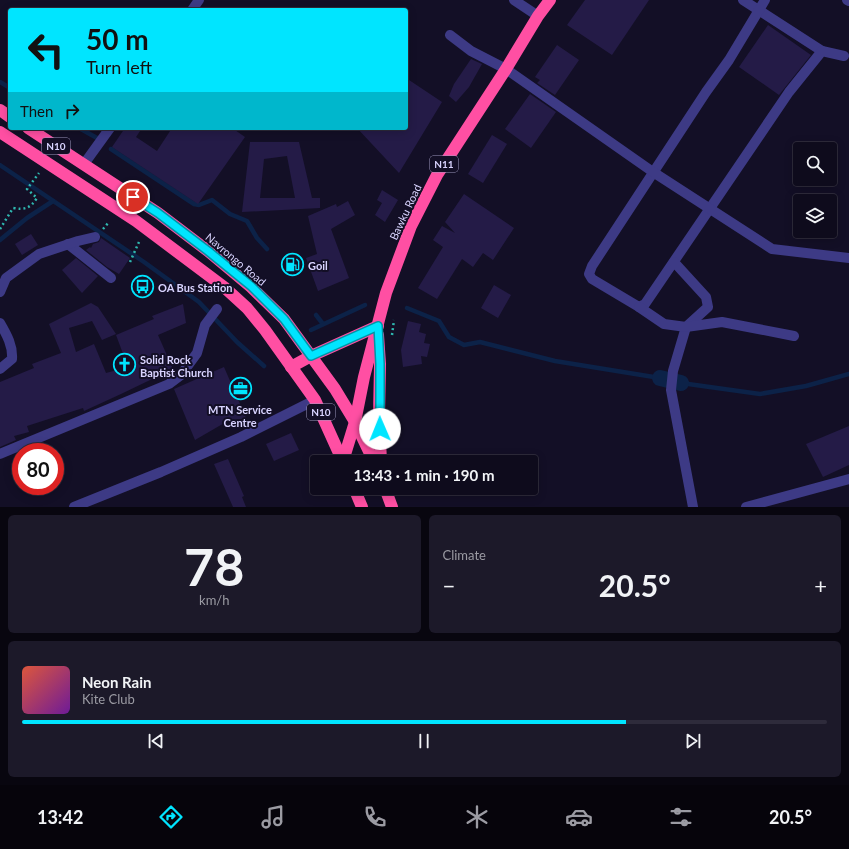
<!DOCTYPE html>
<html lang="en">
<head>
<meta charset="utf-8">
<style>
	body { margin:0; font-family:Lato,sans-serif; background:#1c1929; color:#f1f3f6; height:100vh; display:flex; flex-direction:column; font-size:15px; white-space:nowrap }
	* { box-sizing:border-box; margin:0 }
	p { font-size:13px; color:#9b9ba3 }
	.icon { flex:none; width:22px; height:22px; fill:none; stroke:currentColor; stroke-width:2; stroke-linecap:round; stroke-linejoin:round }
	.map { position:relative; height:507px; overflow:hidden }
	.sheet { display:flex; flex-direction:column; gap:8px; padding:8px; background:#08060f; flex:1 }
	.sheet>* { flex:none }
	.hud { position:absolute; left:8px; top:8px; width:400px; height:122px; border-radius:4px; box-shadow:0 2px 10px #0003,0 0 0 1px #2e2b3b; background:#00e5ff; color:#111; overflow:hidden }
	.controls { position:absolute; left:793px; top:142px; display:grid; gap:8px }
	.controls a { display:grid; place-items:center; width:44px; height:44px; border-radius:4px; background:#0e0b1c; box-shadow:0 2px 10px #0003,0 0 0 1px #2e2b3b; font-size:20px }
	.speed { position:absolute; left:12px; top:443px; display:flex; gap:8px; font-size:20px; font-weight:700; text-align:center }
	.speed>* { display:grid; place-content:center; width:52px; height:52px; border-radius:50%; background:#0e0b1c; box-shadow:0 2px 10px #0003,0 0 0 1px #2e2b3b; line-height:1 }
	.speed .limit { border:6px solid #d22; background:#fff; color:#111 }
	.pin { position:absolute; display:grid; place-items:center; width:34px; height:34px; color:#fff; margin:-17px; border:2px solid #fff; border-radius:50%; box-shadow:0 1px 4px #0007 }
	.me { position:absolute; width:44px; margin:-22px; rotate:359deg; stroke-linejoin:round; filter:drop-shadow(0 0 3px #0008) }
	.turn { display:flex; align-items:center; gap:14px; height:84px; padding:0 12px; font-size:18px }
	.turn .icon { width:52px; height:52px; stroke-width:2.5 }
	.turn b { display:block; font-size:28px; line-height:34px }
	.then { display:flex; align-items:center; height:38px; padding:0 12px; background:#0003; gap:8px; font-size:15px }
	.big { font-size:30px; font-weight:700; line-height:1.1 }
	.sheet .widget { flex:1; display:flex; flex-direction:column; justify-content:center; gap:6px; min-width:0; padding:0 14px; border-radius:6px; background:#1c1929 }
	.sheet .dial { align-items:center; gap:0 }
	.dial b { font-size:52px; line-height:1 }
	.song { display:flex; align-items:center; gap:12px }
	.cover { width:48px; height:48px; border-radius:6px; background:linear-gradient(135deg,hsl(10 70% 55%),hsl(280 70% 35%)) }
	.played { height:4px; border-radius:2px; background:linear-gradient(90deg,#00e5ff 75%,#2e2b3b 75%) }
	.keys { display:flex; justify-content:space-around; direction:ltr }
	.heat { display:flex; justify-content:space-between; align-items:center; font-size:22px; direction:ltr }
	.sheet .tiles { flex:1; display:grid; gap:8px; grid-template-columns:1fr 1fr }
	.widget:last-child { grid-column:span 2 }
	.trip { position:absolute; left:310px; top:455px; width:228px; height:40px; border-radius:4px; background:#0e0b1c; box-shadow:0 2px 10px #0003,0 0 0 1px #2e2b3b; font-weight:700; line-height:40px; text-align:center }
	.tab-bar { display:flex; height:64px; justify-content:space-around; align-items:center; background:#06040b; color:#9b9ba3 }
	.tab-bar .icon { width:28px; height:28px }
	.tab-bar .on { color:#00e5ff }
	.tab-bar b { font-size:18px; color:#f1f3f6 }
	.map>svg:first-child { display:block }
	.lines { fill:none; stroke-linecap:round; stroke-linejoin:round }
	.stream { stroke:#0c2248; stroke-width:4.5 }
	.canal { stroke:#0c2248; stroke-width:16 }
	.building { fill:#241b47; fill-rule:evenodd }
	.path { stroke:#2fb8b0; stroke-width:2.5; stroke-dasharray:2 3; stroke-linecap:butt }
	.minor { stroke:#3d3a85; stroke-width:10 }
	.highway { stroke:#ff4fa3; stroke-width:12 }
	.route-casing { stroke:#0095a6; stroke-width:10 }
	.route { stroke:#00e5ff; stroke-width:7 }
	.labels { text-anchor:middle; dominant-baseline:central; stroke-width:4; stroke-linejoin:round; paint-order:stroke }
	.shield { fill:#130f26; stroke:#9e99be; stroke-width:1 }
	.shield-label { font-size:10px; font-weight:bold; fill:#d9d4ff }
	.street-label { font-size:11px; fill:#d9d4ff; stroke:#130f26 }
	.poi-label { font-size:11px; font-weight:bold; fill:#d9d4ff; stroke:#130f26; text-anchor:start }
</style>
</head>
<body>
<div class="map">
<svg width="849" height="507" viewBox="0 0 849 507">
	<rect width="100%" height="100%" fill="#130f26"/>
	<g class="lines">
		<g class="stream">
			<path d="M0,82L10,88"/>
			<path d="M79,128L97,138"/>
			<path d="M111,149L194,204L199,205L212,200L230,214L247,221L257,238L267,249"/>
			<path d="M0,165L144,262L199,302L237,342L264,366"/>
			<path d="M0,240L27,218L53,201"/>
			<path d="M407,308L439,321L449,337L464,345L480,342L555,361L660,378"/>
			<path d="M316,315L323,324"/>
			<path d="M311,330L365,305"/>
			<path d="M681,383L760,394L806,386L849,374"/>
		</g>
		<path class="canal" d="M660,378L681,383"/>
	</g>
	<g class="building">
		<path d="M585,0H649L612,55L567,25Z"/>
		<path d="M768,25L811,55L779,95L739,67Z"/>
		<path d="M557,45L579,60L555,95L537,83L540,80L535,77Z"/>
		<path d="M471,59L482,64L469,87L456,102L449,96L454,84Z"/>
		<path d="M406,78L442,102L399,173L357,128H406Z"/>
		<path d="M530,94L556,112L531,148L505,129Z"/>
		<path d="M125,128H142L136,137L157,151L172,128H232L245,137L198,204L112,147Z"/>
		<path d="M492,135L507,144L483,183L468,174Z"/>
		<path d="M250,142H299L312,198H320V208L242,212ZM287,156L295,198H260L264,159Z"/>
		<path d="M382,190L398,200L385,222L375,215L382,203L377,200Z"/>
		<path d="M464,194L514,228L493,260L483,253L473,267L462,259L437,299L418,288L443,247L433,240L442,226L455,233L445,222Z"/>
		<path d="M348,201L355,215L331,229L349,278L318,291L306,258L317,254L308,216L336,204L337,207Z"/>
		<path d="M31,234L38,245L22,255L15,244Z"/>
		<path d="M101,238L130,258L119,274L107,267L86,250L90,247L91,248L93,244L99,242Z"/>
		<path d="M76,258L98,276L82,293L62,270Z"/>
		<path d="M494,285L511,295L498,318L481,308Z"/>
		<path d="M91,303L98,307L116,334L102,340L92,321L69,328L76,352L94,344L106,373L128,367L116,335L154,319L152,316L183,304L186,323L158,335L173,369L121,394L84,411L83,408L27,426L29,432L14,436L16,440L0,447V382L34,368L32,364L61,353L49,324Z"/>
		<path d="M408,321L421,324L419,332L426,334L424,343L430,344L427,357L421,356L422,364L403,367L401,350Z"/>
		<path d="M224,367L246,418L226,422L195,440L174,389Z"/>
		<path d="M849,426V465L823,477L806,444Z"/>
		<path d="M291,433L299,450L274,461L266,444Z"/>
		<path d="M228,459L244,496L242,497L246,507H233L214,464Z"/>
	</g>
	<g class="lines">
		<g class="path">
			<path d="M0,229L13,208C26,210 30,208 37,198L27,189L39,173"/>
			<path d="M103,229L109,222"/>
			<path d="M130,262L139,242"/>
			<path d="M392,335L394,320"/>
		</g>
		<g class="minor">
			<path d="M514,0L538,16"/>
			<path d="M743,0L822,51"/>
			<path d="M765,0L729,60L706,92L592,266L589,274L592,279L639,307L645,304L789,92L822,51L844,56"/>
			<path d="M847,0L849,1"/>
			<path d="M192,10L199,0"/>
			<path d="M450,35L471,51L506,69L653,172L772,249L849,258"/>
			<path d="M84,164L110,128"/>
			<path d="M68,244L111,278"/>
			<path d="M674,262L706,297L708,307L686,327L673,371L671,390L693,507"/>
			<path d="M0,292L6,278L39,254L78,241L95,237"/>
			<path d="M639,307L664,324L686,327L722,322L794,336"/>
			<path d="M0,323C7,335 13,346 12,359L0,369"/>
			<path d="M0,454L169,384L181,375L197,353L205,325L217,309"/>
			<path d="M74,507L161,472L241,437L315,400"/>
			<path d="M746,507L849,479"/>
		</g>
		<g class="highway">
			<path d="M0,110L10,117"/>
			<path d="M28,128L158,213L208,251L251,287L284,319L335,389L355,422L374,462"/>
			<path d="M0,132L136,221L224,287L247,308L265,330L315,400L343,462"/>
			<path d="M378,335L380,364L379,416L381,462"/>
			<path d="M291,367L311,356L378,326"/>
			<path d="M343,461L355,422L364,377L386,293L411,226L437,175L506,69L538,16L550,0"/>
			<path d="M354,488L362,507"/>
			<path d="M385,488L392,507"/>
		</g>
	</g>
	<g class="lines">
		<defs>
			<path id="route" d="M133,197L158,213L208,251L251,286L284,319L311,356L378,326L380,364V429"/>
		</defs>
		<use href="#route" class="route-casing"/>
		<use href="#route" class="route"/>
	</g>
	<defs>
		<symbol id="fuel-ring" viewBox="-11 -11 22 22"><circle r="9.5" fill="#130f26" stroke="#00e5ff" stroke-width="1.5"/><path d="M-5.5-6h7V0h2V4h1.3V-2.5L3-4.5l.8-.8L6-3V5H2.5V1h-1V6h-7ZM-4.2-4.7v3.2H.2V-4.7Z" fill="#00e5ff"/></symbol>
		<symbol id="bus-ring" viewBox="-11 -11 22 22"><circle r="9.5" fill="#130f26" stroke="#00e5ff" stroke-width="1.5"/><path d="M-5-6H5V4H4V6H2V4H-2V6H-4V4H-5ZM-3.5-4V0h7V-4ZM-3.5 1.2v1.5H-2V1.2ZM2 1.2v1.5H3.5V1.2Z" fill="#00e5ff"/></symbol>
		<symbol id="church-ring" viewBox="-11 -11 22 22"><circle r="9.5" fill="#130f26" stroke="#00e5ff" stroke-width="1.5"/><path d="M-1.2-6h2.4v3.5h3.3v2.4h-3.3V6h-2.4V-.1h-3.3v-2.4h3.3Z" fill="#00e5ff"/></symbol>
		<symbol id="office-ring" viewBox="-11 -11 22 22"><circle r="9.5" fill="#130f26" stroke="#00e5ff" stroke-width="1.5"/><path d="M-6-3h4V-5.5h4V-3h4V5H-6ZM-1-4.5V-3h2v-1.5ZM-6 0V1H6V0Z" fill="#00e5ff"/></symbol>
	</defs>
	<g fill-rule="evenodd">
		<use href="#fuel-ring" x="280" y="252" width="25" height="25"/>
		<use href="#bus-ring" x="130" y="274" width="25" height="25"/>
		<use href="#church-ring" x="112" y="352" width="25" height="25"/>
		<use href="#office-ring" x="228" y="376" width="25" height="25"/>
	</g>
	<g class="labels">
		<g class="shield">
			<rect x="42" y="138" width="28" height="16" rx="3"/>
			<rect x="430" y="156" width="28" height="16" rx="3"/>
			<rect x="307" y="404" width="28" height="16" rx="3"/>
		</g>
		<g class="shield-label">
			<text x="56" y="146">N10</text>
			<text x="444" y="164">N11</text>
			<text x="321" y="412">N10</text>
		</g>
		<g class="street-label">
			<text transform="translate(405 212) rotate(-65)">Bawku Road</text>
			<text transform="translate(236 259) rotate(40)">Navrongo Road</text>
		</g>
		<g class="poi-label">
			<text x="308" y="265">Goil</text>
			<text x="158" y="287">OA Bus Station</text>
			<text x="140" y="359">Solid Rock<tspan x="140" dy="13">Baptist Church</tspan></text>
			<text x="240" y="409" text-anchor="middle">MTN Service<tspan x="240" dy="13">Centre</tspan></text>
		</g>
	</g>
</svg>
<div class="controls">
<a><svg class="icon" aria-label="search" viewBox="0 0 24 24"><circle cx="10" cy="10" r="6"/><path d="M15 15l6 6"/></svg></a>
<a><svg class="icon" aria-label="layers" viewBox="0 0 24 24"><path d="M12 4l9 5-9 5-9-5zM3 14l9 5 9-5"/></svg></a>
</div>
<div class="speed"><div class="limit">80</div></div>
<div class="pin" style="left:133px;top:197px;background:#d93025"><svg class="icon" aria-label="arrive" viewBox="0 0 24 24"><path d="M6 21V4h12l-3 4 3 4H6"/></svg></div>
<svg class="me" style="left:380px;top:429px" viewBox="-20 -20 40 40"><circle r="19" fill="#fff"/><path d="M0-13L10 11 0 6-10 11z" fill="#00e5ff"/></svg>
<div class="trip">13:43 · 1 min · 190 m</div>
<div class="hud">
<div class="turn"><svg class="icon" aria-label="left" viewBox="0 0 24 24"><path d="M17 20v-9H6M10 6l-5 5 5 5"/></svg><div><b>50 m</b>Turn left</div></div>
<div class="then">Then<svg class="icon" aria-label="right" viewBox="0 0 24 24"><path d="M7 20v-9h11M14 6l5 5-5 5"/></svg></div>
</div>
</div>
<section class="sheet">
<div class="tiles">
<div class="widget dial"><b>78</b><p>km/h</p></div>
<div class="widget"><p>Climate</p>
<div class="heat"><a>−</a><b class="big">20.5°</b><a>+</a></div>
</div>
<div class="widget">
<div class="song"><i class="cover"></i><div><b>Neon Rain</b><p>Kite Club</p></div></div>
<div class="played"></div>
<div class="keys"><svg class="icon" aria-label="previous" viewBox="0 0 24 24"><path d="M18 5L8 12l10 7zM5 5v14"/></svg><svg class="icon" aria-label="pause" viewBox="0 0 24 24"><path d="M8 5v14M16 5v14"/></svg><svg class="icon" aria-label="next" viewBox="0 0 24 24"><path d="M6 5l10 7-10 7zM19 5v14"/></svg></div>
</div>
</div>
</section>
<nav class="tab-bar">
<b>13:42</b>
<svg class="icon on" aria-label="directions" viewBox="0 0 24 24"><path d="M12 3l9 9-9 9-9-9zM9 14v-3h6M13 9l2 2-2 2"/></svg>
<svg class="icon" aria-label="music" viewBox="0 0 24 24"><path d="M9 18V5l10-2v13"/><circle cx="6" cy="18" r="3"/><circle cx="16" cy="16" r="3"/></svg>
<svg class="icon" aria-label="phone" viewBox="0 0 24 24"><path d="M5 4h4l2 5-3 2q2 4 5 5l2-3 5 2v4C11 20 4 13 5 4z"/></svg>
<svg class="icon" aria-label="climate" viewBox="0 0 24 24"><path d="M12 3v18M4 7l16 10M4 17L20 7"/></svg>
<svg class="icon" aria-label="car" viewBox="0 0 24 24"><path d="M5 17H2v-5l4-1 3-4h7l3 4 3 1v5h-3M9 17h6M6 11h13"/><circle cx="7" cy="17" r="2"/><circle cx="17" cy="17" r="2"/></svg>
<svg class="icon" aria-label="filters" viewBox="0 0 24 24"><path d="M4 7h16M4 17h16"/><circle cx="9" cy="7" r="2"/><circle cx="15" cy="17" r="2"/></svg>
<b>20.5°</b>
</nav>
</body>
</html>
